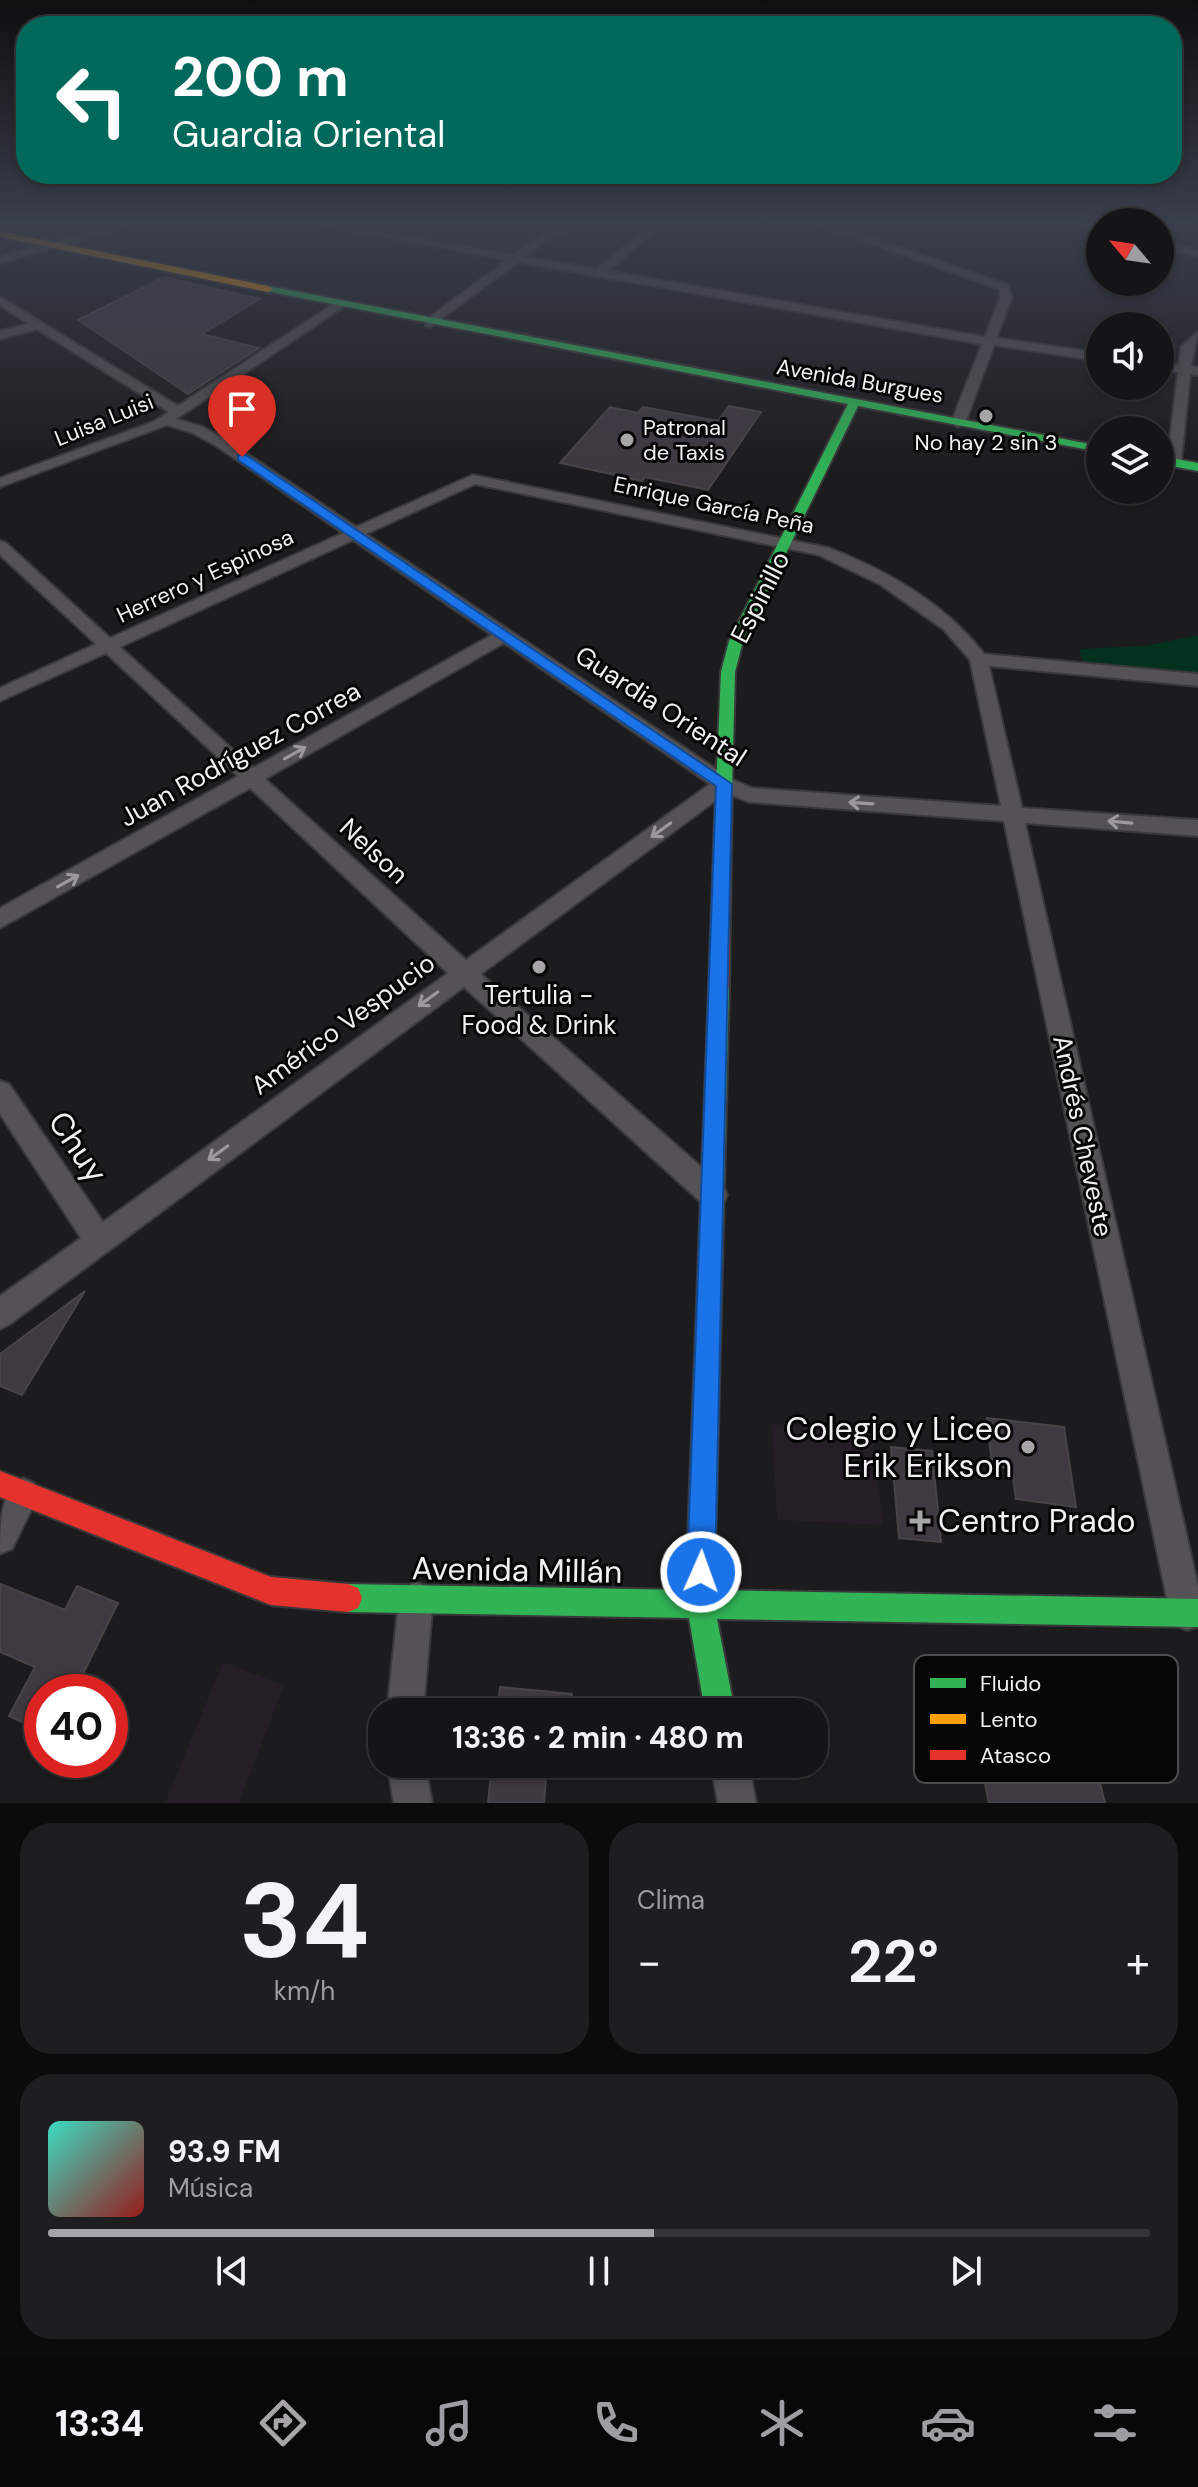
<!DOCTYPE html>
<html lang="es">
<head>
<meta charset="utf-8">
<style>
	body { margin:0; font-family:"DM Sans",sans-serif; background:#1e1d1f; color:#f1f3f6; height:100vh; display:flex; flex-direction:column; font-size:30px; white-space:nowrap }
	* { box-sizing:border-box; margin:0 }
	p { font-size:26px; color:#9d9ea1 }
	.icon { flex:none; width:44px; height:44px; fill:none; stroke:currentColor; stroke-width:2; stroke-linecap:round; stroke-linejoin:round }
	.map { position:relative; height:1803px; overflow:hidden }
	.drawer { display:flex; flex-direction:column; gap:20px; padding:20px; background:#0c0b0c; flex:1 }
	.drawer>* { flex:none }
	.guide { position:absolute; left:16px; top:16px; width:1166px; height:168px; border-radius:32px; box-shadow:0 4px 12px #0003,0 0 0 2px #343335; background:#00695c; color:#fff; overflow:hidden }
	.needle { width:52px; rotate:299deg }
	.tools { position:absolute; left:1086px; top:208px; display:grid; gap:16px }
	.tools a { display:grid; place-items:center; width:88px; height:88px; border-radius:50%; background:#151416; box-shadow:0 4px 12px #0003,0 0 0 2px #343335; font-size:40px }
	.speed { position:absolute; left:24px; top:1674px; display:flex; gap:16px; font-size:40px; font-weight:700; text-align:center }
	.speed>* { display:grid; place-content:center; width:104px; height:104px; border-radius:50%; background:#151416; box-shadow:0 4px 12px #0003,0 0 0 2px #343335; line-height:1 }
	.speed .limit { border:12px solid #d22; background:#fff; color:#111 }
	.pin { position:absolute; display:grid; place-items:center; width:68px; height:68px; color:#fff; margin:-82px -34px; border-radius:50% 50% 50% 0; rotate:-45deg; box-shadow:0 0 8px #0007 }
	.pin .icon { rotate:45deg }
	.me { position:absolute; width:88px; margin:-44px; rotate:2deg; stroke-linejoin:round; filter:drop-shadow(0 0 6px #0008) }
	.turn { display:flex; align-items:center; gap:28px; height:168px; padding:0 24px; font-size:36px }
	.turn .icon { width:104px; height:104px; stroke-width:2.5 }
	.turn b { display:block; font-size:56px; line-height:68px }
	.big { font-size:60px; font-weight:700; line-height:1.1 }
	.drawer .widget { flex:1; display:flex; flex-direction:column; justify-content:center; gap:12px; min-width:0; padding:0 28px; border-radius:32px; background:#1e1d1f }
	.drawer .dial { align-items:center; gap:0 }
	.dial b { font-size:104px; line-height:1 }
	.song { display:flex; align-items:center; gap:24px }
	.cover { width:96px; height:96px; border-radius:12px; background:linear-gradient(135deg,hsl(170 70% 55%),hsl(0 70% 35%)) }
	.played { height:8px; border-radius:4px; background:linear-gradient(90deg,#a7a5a7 55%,#343335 55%) }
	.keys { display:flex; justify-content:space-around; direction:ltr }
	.heat { display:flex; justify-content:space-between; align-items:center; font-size:44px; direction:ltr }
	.drawer .tiles { flex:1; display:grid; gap:20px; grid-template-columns:1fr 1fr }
	.widget:last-child { grid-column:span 2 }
	.trip { position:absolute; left:368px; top:1698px; width:460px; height:80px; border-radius:32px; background:#151416; box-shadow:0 4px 12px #0003,0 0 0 2px #343335; font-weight:700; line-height:80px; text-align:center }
	.tabs { display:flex; height:128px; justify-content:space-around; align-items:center; background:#080809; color:#9d9ea1 }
	.tabs .icon { width:56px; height:56px }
	.tabs .on { color:#a7a5a7 }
	.tabs b { font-size:36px; color:#f1f3f6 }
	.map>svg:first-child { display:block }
	.built { fill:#251e27 }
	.green { fill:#04311d }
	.building { fill:#3f3941; stroke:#474547; stroke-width:2 }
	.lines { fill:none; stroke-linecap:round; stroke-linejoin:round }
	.street-casing { stroke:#39383a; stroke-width:4 }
	.fast-casing { stroke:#39383a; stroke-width:4 }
	.slow-casing { stroke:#39383a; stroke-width:4 }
	.jam-casing { stroke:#39383a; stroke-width:4 }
	.street { fill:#545254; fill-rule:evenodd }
	.fast { fill:#30b455; fill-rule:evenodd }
	.slow { fill:#ff9f0a; fill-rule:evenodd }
	.jam { fill:#e5322d; fill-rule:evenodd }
	.oneway { stroke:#9b999b }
	.route { fill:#1a73e8; stroke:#114b97; stroke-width:2 }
	.poi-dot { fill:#a7a5a7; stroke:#070607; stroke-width:3 }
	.labels { text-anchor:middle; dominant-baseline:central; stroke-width:6; stroke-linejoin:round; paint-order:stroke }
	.far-street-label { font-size:22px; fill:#f2f0f2; stroke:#070607 }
	.far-poi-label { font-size:22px; fill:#f2f0f2; stroke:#070607; text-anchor:start }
	.street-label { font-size:26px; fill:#f2f0f2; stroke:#070607 }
	.poi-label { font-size:26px; fill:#f2f0f2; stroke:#070607 }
	.near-street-label { font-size:32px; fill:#f2f0f2; stroke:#070607 }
	.near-poi-label { font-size:32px; fill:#f2f0f2; stroke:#070607; text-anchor:end }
	.key { fill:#070607; stroke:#4e4c4e; stroke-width:2 }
	.key-label { font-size:22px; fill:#f2f0f2 }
</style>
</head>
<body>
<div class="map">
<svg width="1198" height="1803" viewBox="0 0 1198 1803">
	<rect width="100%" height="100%" fill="#1c1b1d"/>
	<g class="built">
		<path d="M772,1424L872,1429L883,1525L777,1520Z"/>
		<path d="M223,1662L284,1685L239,1803H165Z"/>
	</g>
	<path class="green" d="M1198,635V675L1083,663L1079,649L1144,646Z"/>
	<g class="building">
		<path d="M164,277L260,299L202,334L259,348L188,394L78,320Z"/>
		<path d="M729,406L761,412L708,490L645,477L642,481L560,463L610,407L638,413L643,407L718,421Z"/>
		<path d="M85,1291L22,1395L0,1386V1354Z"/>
		<path d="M987,1418L1064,1427L1076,1507L1016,1499L1012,1469L992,1466Z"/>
		<path d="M891,1447L932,1451L941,1542L899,1538Z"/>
		<path d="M0,1584L65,1610L77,1586L118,1603L74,1692H42V1731L9,1716L35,1667L0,1652Z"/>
		<path d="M500,1687L572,1694L571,1712H497Z"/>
		<path d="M1077,1693L1105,1803H989L968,1698Z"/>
		<path d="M492,1764H547L544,1803H488Z"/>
	</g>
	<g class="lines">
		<defs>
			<g id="street">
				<path d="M126,222H142L0,263V257Z"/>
				<path d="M305,222H326L514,255C537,237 559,222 589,222L549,238L525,257L597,269L654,222H665L608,271L985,337L1000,297L999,289L809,222H823L847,230L867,222H880L857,233L1008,285L1012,297L996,338L1100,353V361L994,345L965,423L958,427L951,423L982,344L518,262L430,327L426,326V320L507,260Z"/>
				<path d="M1078,222L1100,224V230L1079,224Z"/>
				<path d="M1160,240L1198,251V257L1160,246Z"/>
				<path d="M0,297L178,406L335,303H343V307L176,419L203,427L225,439L356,527L473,475L829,548C888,571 945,603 984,654L1198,674V686L989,666L1022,808L1198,820V836L1025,823L1198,1586V1626L1187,1630L1175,1625L1170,1613L1004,821L749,802L726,793L481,974L723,1186L727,1195L723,1204L713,1208L703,1204L464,987L10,1324L0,1329V1296L81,1238L0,1114V1081L9,1084L103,1222L448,973L250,788L0,928V908L238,776L106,653L0,701V688L96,644L0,555V541L6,543L110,638L343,533L215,445L193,433L167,425L0,487V478L153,422L169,412L37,329L0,339V331L29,324L0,305ZM475,484L819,555L881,585L943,629L970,660L1001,806L752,788L731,779L366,534ZM353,540L492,635L253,768L120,647ZM504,643L710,784L466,960L265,779Z"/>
				<path d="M1198,332L1191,366L1198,367V375L1190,374L1181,463L1174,467L1167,463L1178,372L1160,370V362L1179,365L1181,347Z"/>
				<path d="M23,1478L34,1483L39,1494L12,1549L0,1554C0,1526 0,1490 23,1478Z"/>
				<path d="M416,1582L428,1587L433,1599L423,1712H387L399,1599L404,1587Z"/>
				<path d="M387,1764H425L432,1803H394Z"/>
				<path d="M711,1764H749L756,1803H718Z"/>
			</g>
			<g id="fast">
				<path d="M268,286L1100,446V452L858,406L743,641L735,672L732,790L724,796L716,790L721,672L729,641L848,404L265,291Z"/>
				<path d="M1160,456L1198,463V471L1160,464Z"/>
				<path d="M719,979L726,981L729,987L714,1590L1198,1599V1627L717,1619L735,1712H705L689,1618L348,1612L338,1608L334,1598L338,1588L348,1584L686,1590L709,987L712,981Z"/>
			</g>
			<path id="slow" d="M0,231L268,286L273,289L268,292L0,237Z"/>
			<g id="jam">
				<path d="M724,784L732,790L729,987L726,993L719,995L712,993L709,987L716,790Z"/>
				<path d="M0,1471L271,1577L348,1584L358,1588L362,1598L358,1608L348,1612L271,1605L0,1497Z"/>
			</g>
		</defs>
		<use href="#street" class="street-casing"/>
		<use href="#fast" class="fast-casing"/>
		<use href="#slow" class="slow-casing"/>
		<use href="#jam" class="jam-casing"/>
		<use href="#street" class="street"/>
		<use href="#fast" class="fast"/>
		<use href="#slow" class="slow"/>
		<use href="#jam" class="jam"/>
	</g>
	<defs><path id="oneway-shaft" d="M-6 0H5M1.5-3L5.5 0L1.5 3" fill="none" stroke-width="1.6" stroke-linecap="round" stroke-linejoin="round" transform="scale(2)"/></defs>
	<g class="oneway">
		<use href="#oneway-shaft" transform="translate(295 753) rotate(-29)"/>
		<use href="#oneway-shaft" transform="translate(861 803) rotate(-176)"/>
		<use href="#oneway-shaft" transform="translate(1120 822) rotate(-175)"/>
		<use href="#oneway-shaft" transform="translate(661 830) rotate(144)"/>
		<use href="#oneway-shaft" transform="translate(68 881) rotate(-29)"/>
		<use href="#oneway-shaft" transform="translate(428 999) rotate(144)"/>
		<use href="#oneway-shaft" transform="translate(218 1153) rotate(144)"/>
	</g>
	<linearGradient id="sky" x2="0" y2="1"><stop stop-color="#0f0f10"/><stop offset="0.47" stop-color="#3a3f4c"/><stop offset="1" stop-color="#3a3f4c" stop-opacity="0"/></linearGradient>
	<rect width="1198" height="474" fill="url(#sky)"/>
	<path class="route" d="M238,455H246L732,784L715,1572L711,1582L701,1586L692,1582L687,1572L716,786L238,460Z"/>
	<g class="poi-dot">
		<circle cx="986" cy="416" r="8"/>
		<circle cx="627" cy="440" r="8"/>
		<circle cx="539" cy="967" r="8"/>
		<circle cx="1028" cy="1447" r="8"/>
		<path d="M916 1509h8v8h8v8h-8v8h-8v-8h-8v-8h8z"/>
	</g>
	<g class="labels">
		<g class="far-street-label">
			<text transform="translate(860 381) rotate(10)">Avenida Burgues</text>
			<text transform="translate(104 420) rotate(-22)">Luisa Luisi</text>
			<text transform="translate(714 505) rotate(12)">Enrique García Peña</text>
			<text transform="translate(205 576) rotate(-25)">Herrero y Espinosa</text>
		</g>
		<g class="far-poi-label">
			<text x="643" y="427">Patronal<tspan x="643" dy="25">de Taxis</tspan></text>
			<text x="986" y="442" text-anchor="middle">No hay 2 sin 3</text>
		</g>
		<g class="street-label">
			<text transform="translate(760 597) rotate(-63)">Espinillo</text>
			<text transform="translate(661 706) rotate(33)">Guardia Oriental</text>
			<text transform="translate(240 754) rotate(-29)">Juan Rodríguez Correa</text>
			<text transform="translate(374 851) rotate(43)">Nelson</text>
			<text transform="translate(343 1024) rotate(-36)">Américo Vespucio</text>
			<text transform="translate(1083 1136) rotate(78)">Andrés Cheveste</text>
		</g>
		<g class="poi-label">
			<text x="539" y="995">Tertulia -<tspan x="539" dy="30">Food &amp; Drink</tspan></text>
		</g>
		<g class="near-street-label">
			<text transform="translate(78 1147) rotate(56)">Chuy</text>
			<text transform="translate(517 1570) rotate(1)">Avenida Millán</text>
		</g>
		<g class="near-poi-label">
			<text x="1012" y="1429">Colegio y Liceo<tspan x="1012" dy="37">Erik Erikson</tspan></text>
			<text x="938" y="1521" text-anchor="start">Centro Prado</text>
		</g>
	</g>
	<rect x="914" y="1655" width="264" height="128" rx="12" class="key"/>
	<rect x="930" y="1678" width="36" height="10" fill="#30b455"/>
	<rect x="930" y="1714" width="36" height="10" fill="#ff9f0a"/>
	<rect x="930" y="1750" width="36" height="10" fill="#e5322d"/>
	<g class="key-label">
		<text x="980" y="1691">Fluido</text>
		<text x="980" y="1727">Lento</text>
		<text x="980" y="1763">Atasco</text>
	</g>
</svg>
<div class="tools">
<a><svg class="needle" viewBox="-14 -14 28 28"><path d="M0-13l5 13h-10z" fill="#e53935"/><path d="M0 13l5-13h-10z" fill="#9d9ea1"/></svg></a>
<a><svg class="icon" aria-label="sound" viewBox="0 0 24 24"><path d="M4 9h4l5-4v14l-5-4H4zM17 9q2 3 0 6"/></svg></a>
<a><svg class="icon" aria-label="layers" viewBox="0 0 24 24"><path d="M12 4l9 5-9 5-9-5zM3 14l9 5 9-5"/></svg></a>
</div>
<div class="speed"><div class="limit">40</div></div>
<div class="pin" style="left:242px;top:457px;background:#d93025"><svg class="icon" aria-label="arrive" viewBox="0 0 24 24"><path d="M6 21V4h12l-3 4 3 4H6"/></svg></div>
<svg class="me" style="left:701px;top:1572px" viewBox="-20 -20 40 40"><circle r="17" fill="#1a73e8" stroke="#fff" stroke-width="3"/><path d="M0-11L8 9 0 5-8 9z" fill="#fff"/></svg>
<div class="trip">13:36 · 2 min · 480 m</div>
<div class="guide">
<div class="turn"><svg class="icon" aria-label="left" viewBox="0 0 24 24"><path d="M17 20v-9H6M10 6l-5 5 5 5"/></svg><div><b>200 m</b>Guardia Oriental</div></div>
</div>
</div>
<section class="drawer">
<div class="tiles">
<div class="widget dial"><b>34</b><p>km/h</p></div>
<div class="widget"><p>Clima</p>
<div class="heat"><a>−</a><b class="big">22°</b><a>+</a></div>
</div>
<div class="widget">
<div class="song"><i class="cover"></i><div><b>93.9 FM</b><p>Música</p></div></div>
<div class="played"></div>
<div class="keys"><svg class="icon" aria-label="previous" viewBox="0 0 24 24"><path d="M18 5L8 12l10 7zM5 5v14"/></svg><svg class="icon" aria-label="pause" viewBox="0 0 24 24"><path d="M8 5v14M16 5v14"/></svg><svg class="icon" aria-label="next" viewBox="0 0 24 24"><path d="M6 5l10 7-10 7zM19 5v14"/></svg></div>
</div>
</div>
</section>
<nav class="tabs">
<b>13:34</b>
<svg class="icon on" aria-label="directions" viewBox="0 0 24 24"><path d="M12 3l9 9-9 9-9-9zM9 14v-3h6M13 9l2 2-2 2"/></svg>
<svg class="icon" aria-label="music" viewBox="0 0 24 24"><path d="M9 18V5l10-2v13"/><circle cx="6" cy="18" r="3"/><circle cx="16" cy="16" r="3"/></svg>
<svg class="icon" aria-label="phone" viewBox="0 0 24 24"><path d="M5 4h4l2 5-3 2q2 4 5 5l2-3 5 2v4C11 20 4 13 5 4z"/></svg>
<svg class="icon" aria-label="climate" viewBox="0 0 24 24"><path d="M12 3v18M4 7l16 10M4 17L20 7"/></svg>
<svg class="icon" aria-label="car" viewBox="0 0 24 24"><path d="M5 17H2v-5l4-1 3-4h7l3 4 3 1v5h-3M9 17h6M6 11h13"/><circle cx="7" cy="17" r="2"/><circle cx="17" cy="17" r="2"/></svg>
<svg class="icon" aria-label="filters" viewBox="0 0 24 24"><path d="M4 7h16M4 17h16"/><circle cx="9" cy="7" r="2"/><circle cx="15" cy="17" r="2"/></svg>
</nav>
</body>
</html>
